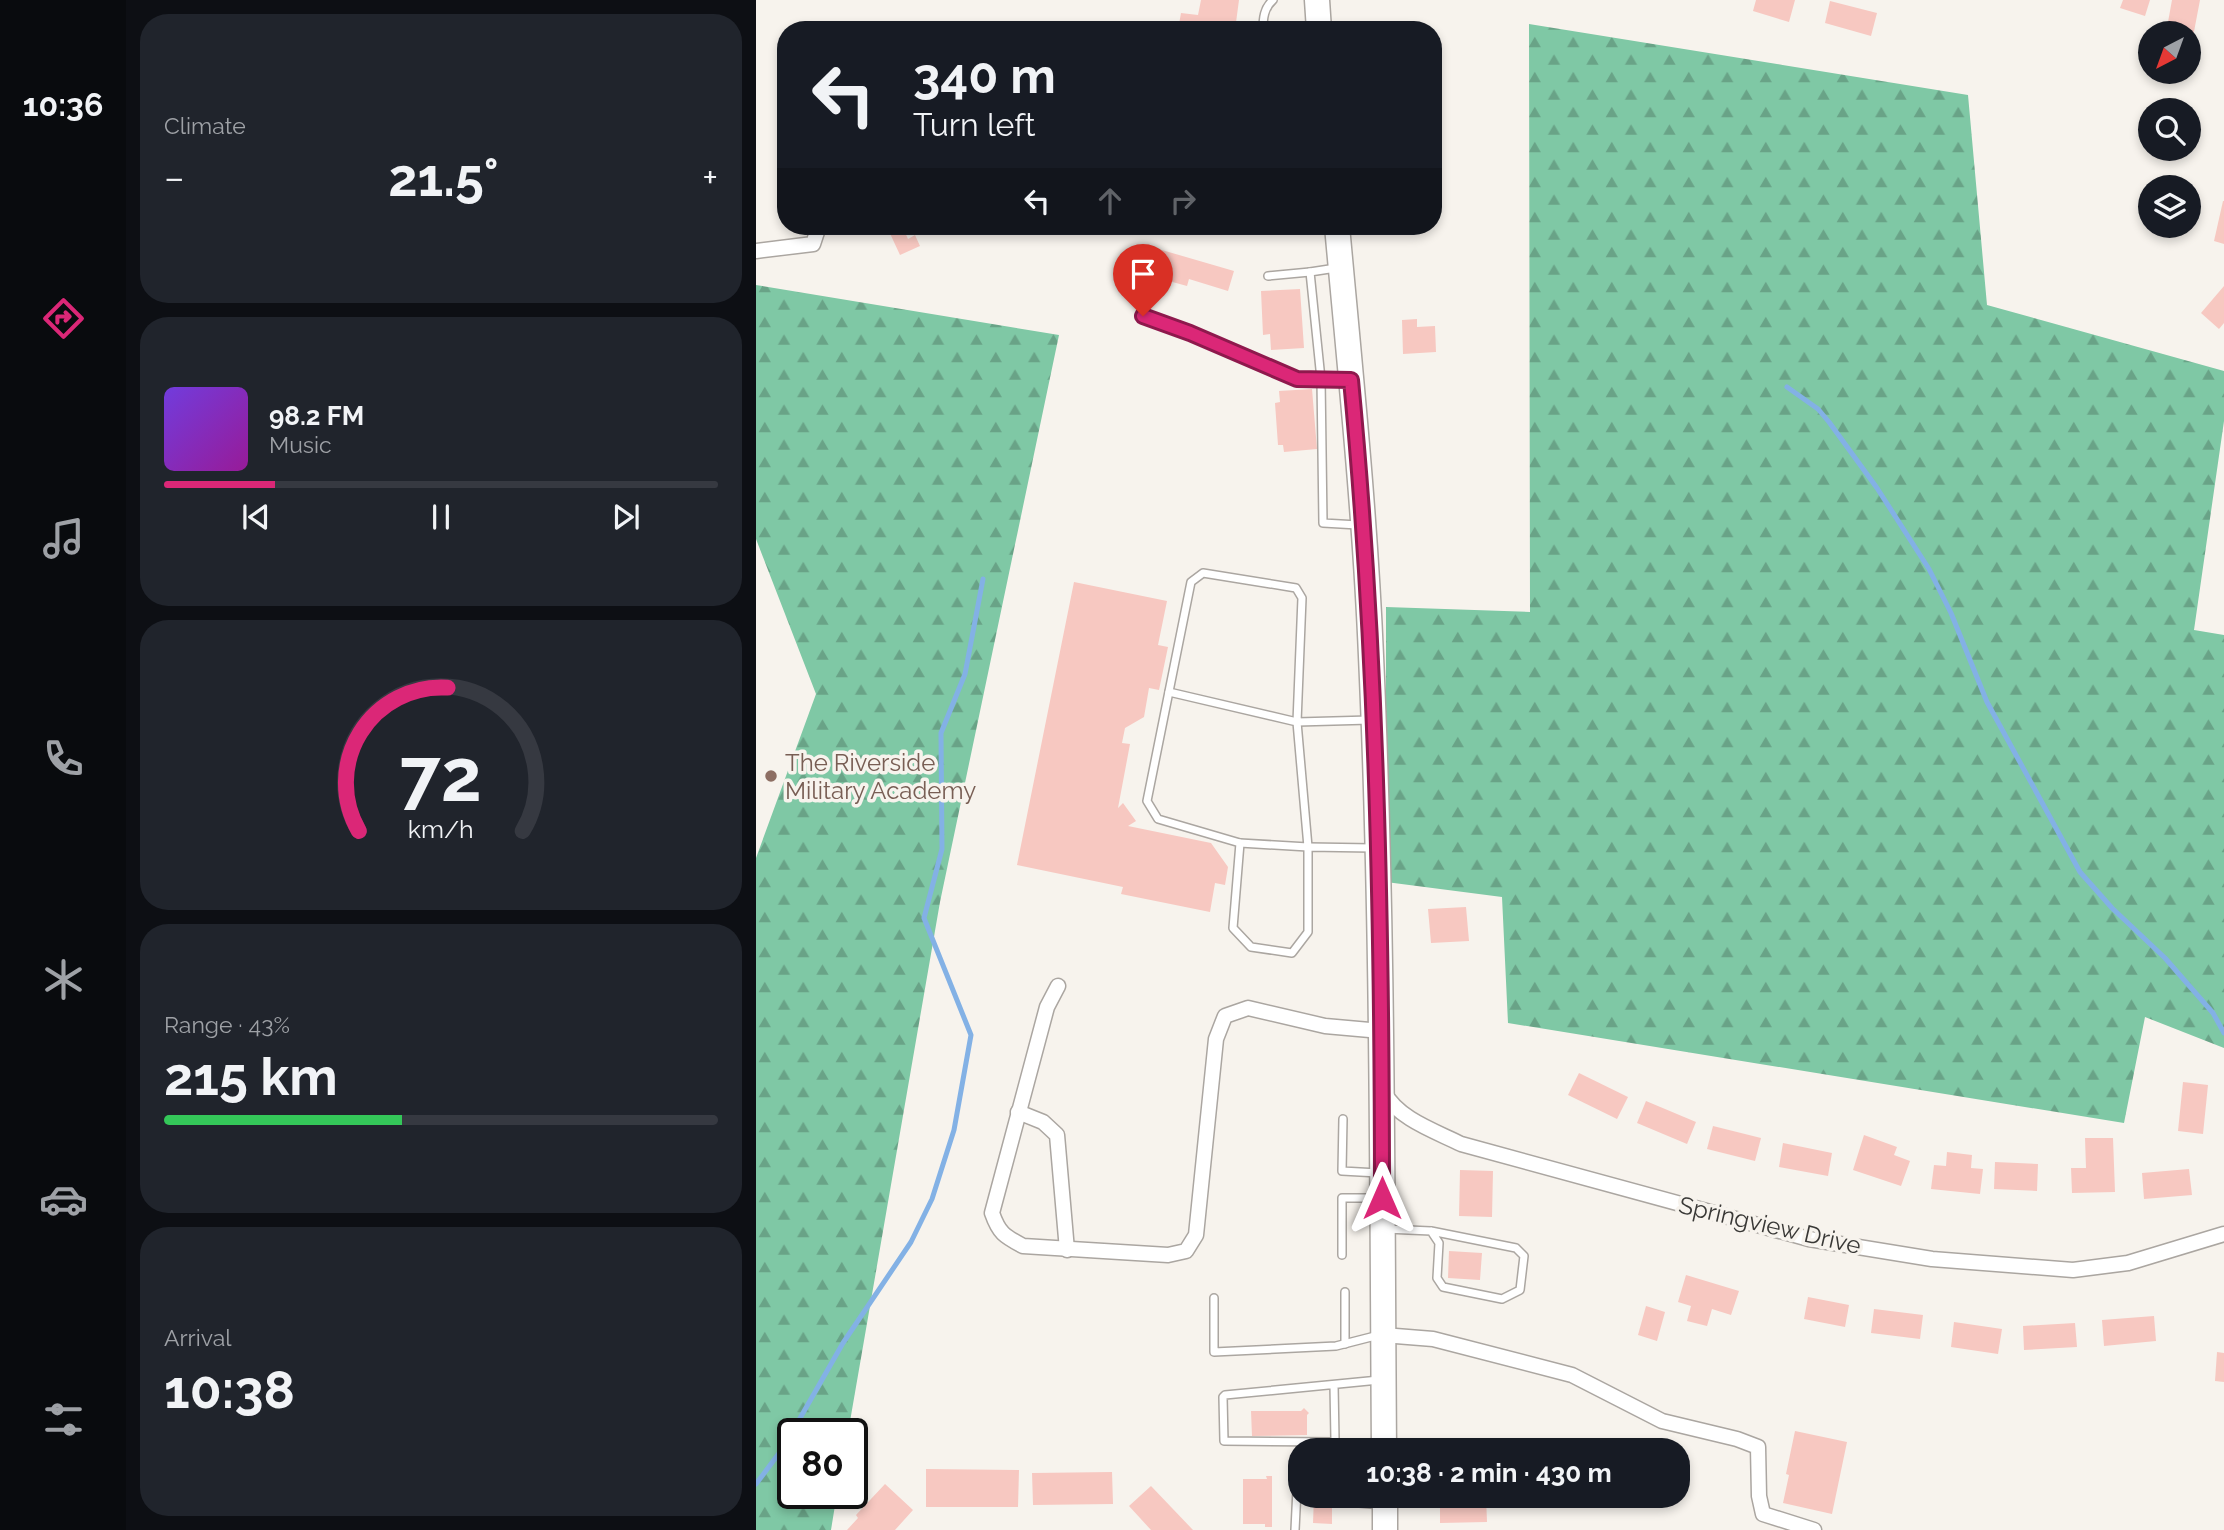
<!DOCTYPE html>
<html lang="en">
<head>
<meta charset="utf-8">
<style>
	body { margin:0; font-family:Raleway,sans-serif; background:#20242c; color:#f1f3f6; height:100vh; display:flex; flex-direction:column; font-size:26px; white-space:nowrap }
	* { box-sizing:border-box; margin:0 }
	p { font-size:23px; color:#9ea1a6 }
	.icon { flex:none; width:38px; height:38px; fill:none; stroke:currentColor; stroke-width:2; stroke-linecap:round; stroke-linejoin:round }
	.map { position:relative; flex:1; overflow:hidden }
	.details { display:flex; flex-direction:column; gap:14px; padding:14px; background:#0d0f14; width:630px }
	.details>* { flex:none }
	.guide { position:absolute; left:21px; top:21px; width:665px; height:214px; border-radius:28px; box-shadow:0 4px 10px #0003; background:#171b24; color:#f1f3f6; overflow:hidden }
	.needle { width:46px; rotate:221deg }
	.controls { position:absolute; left:1382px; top:21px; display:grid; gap:14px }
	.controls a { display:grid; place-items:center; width:63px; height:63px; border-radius:50%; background:#171b24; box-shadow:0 4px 10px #0003; font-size:35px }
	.speed { position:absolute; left:21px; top:1418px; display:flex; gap:14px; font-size:35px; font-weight:700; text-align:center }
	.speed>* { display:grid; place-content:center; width:91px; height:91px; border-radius:50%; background:#171b24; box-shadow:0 4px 10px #0003; line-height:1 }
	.speed .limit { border:4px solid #111; border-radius:10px; background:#fff; color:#111 }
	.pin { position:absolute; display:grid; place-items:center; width:60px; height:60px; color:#fff; margin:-72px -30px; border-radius:50% 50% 50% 0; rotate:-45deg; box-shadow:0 0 7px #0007 }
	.pin .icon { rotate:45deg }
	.me { position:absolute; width:77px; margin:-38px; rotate:0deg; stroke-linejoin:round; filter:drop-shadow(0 0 5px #0008) }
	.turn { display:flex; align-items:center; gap:24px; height:147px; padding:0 21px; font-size:32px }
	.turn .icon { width:91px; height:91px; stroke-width:2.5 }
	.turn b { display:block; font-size:49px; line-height:60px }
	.lanes { display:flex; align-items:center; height:66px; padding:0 21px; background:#0003; justify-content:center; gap:35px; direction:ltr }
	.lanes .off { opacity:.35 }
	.big { font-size:52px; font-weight:700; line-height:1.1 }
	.details .card { flex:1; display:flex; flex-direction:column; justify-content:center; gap:10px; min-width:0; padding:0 24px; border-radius:28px; background:#20242c }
	.details .dial { align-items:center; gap:0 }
	.dial svg { height:182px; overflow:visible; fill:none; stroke:#363941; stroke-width:7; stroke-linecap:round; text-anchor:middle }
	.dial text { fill:#f1f3f6; stroke:none }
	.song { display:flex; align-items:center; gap:21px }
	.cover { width:84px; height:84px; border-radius:10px; background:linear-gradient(135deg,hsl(260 70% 55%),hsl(300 70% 35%)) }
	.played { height:7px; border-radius:4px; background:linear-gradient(90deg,#db2777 20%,#363941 20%) }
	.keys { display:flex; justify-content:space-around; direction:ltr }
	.heat { display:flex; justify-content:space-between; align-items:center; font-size:38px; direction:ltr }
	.charge { height:10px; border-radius:5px; background:linear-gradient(90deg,#34c759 43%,#363941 0) }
	.trip { position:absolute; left:532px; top:1438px; width:402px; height:70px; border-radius:28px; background:#171b24; box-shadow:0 4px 10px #0003; font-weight:700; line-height:70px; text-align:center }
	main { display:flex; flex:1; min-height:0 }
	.tabs { display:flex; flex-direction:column; width:126px; justify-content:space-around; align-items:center; background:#090b0e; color:#9ea1a6 }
	.tabs .icon { width:49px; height:49px }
	.tabs .active { color:#db2777 }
	.tabs b { font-size:32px; color:#f1f3f6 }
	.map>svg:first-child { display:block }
	.forest { fill:url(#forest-firs) }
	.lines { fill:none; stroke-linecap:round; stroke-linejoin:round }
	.stream { stroke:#83b1e5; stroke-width:5 }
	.building { fill:#f7c8c1 }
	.service-casing { stroke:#aba6a1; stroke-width:10 }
	.minor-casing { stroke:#aba6a1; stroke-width:17 }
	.trunk-casing { stroke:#aba6a1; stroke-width:27 }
	.service { stroke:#fff; stroke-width:7 }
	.minor { stroke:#fff; stroke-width:14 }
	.trunk { stroke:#fff; stroke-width:24 }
	.route-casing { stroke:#8e194d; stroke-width:18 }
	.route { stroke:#db2777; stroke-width:12 }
	.education-dot { fill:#8d6e63; stroke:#f7f3ed; stroke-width:2.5 }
	.labels { text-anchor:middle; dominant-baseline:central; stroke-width:7; stroke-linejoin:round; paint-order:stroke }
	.education-label { font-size:24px; fill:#785e54; stroke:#f7f3ed; text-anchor:start }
	.street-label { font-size:24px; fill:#393836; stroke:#f7f3ed }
</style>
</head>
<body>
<main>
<nav class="tabs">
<b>10:36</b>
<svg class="icon active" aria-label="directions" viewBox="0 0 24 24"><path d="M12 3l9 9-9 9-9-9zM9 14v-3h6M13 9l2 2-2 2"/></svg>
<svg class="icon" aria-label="music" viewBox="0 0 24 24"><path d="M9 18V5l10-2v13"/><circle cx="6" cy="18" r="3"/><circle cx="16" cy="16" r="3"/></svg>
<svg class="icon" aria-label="phone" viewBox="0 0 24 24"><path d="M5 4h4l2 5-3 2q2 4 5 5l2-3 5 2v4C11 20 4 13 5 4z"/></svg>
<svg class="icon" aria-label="climate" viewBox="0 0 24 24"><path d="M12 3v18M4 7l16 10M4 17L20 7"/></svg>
<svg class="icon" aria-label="car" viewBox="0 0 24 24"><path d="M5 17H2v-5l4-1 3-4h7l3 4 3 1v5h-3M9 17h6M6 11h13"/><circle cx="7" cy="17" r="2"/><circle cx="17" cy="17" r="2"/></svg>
<svg class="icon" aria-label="filters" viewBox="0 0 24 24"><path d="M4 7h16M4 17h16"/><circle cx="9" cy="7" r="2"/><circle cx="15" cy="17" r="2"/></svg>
</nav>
<section class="details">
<div class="card"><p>Climate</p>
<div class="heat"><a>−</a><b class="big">21.5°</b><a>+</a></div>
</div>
<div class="card">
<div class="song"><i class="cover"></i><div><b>98.2 FM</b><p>Music</p></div></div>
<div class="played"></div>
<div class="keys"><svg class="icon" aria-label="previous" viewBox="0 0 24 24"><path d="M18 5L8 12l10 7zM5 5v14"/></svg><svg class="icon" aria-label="pause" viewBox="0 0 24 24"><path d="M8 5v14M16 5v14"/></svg><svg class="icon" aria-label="next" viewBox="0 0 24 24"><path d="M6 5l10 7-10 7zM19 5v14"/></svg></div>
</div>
<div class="card dial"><svg viewBox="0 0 100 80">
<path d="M14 69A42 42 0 1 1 86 69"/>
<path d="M14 69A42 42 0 0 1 53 6" stroke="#db2777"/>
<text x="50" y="56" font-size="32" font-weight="700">72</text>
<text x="50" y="72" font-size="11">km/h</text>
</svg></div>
<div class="card"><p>Range · 43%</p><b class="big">215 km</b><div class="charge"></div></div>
<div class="card"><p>Arrival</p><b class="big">10:38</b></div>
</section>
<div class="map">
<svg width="1468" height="1530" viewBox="0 0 1468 1530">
	<defs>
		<pattern id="forest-firs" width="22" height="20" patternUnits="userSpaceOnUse" patternTransform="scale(1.75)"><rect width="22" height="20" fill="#7fc8a5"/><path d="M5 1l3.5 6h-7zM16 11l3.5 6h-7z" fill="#69a387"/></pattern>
	</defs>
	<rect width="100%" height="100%" fill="#f7f3ed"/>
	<g class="forest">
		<path d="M773,24L1212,95L1231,305L1468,371V421L1438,630L1468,635V1048L1389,1017L1368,1123L752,1023L746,897L630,882V607L774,612Z"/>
		<path d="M0,285L303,335L184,902L92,1433H37V1493H81L75,1530H0V858L60,694L0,539Z"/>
	</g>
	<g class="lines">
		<g class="stream">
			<path d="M1031,387L1062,409L1073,422L1121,488L1173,569L1195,613L1231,702L1324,872L1356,908L1409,958L1457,1013L1468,1033"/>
			<path d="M0,1484L27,1448L87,1343L155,1242L176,1199L198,1130L215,1035L168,918L186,849L185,733L209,674L227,579"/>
		</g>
	</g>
	<g class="building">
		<path d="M445,0H483L479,30H422L425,13L442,15Z"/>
		<path d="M1000,0H1039L1033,22L997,11Z"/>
		<path d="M1367,0H1394L1389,16L1364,8Z"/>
		<path d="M1416,0H1444L1436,42H1433V33H1410Z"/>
		<path d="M1074,1L1121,13L1115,36L1069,23Z"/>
		<path d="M1467,201H1468V244L1458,241Z"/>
		<path d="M120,226H146L152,239L159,235L164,246L144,255L131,227L123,231Z"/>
		<path d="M399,248L478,271L472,291L433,279L431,286L391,275Z"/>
		<path d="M1468,286V323L1463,329L1445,313Z"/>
		<path d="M544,289L548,348L515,350L514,334L507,335L505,291Z"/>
		<path d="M661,319V327L679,326L680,352L647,354L646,320Z"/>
		<path d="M556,389L561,449L528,452L527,445H522L519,403L524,402L523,391Z"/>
		<path d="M318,582L411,601L402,645L412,647L403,690L393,688L388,717L369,728L366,743L374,744L362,808L367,803L380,821L372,826L455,843L472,867L469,885L459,883L454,912L365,894L367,887L261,865Z"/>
		<path d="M710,907L713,941L675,943L672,909Z"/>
		<path d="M823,1073L872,1097L861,1119L812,1095Z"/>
		<path d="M1427,1082L1452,1085L1447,1134L1422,1131Z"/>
		<path d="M890,1101L940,1122L931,1144L881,1123Z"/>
		<path d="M957,1126L1005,1138L999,1161L951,1149Z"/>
		<path d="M1108,1135L1141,1147L1138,1155L1154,1161L1145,1186L1097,1170Z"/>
		<path d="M1329,1138H1357L1359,1192L1316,1193L1315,1168H1330Z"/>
		<path d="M1027,1143L1076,1153L1072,1176L1023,1167Z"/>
		<path d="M1191,1152L1216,1155L1215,1168L1227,1169L1224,1194L1175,1189L1178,1165L1190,1166Z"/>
		<path d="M1239,1162L1282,1164L1281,1191L1238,1189Z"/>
		<path d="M1433,1169L1436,1195L1388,1199L1386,1173Z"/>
		<path d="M704,1170L737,1171L736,1217L703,1216Z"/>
		<path d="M693,1251L726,1253L724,1280L692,1278Z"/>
		<path d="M930,1275L983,1291L975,1315L956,1309L951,1326L931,1321L935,1306L922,1302Z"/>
		<path d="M1052,1297L1093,1305L1089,1327L1048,1319Z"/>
		<path d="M890,1306L909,1312L901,1341L882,1335Z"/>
		<path d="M1118,1309L1167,1315L1164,1339L1115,1333Z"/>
		<path d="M1398,1316L1400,1341L1348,1346L1346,1320Z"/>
		<path d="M1198,1322L1246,1329L1242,1354L1195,1347Z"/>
		<path d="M1319,1323L1321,1347L1268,1350L1267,1326Z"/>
		<path d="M1461,1352L1468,1353V1382L1459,1381Z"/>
		<path d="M548,1408L553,1413L551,1415V1435L496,1436L495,1411H545Z"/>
		<path d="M1039,1431L1091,1442L1076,1514L1027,1503L1033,1475L1030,1474Z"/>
		<path d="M170,1469L263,1470L262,1507H170Z"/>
		<path d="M356,1472L357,1504L277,1505L276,1473Z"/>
		<path d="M510,1476H516V1527H509V1524H487V1479H511Z"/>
		<path d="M129,1484L157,1510L139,1530H91L102,1518L100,1515Z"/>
		<path d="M395,1486L437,1530H395L373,1506Z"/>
		<path d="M558,1496H576V1524L557,1523Z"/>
		<path d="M684,1496H730L731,1522L684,1523Z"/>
	</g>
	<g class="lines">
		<defs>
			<g id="service">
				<path d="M507,30C507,18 508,8 517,0"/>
				<path d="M580,268L554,272L565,379L567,523L602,525"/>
				<path d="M512,276L554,272"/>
				<path d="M387,316L434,333L541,379L591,380"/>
				<path d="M413,692L541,722L552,847L484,843"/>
				<path d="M614,720L541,722L546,598L540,588L447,573L435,582L391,801L402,819L484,843L477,928L495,947L536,953L552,932V847L617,848"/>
				<path d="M587,1119L586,1171L622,1173"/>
				<path d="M630,1229L675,1231L760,1248L768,1256L764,1290L746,1299L687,1287L681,1278L683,1243L675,1231"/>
				<path d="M586,1255V1198H622"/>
				<path d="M458,1298V1352L580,1346L623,1335"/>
				<path d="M589,1344V1292"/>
				<path d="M578,1385L579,1440L577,1442L468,1441L467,1397L469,1395L623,1380"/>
				<path d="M589,1496L592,1502L626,1505"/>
				<path d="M539,1530L541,1489L544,1477"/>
			</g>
			<g id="minor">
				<path d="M0,251L57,244L63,226"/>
				<path d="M302,986L291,1007L236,1213C243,1233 248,1236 267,1246L412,1255L430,1251L440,1235L460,1039L469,1016L492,1008L569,1026L625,1031"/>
				<path d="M628,1092C642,1119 679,1131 705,1144L1053,1239L1176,1259L1317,1270L1372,1263L1468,1234"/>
				<path d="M262,1112L287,1122L301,1135L311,1250"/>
				<path d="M627,1335L677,1339L816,1375L906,1421L981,1439L1002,1447L1003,1496L1007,1514L1058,1530"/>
			</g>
			<g id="trunk">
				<path d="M561,0L563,30"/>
				<path d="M581,226C594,369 609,512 615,656C627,921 626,1186 628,1451"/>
				<path d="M629,1496V1530"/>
			</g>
		</defs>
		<use href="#service" class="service-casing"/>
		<use href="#minor" class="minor-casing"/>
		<use href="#trunk" class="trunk-casing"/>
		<use href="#service" class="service"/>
		<use href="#minor" class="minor"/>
		<use href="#trunk" class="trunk"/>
	</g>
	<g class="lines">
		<defs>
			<path id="route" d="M387,316L434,333L541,379L595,380C621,651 626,925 626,1198"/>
		</defs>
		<use href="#route" class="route-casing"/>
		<use href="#route" class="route"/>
	</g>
	<circle class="education-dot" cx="15" cy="776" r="7"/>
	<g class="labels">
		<g class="education-label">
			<text x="29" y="762">The Riverside<tspan x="29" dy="28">Military Academy</tspan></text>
		</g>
		<g class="street-label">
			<text transform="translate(1014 1225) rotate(13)">Springview Drive</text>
		</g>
	</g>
</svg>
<div class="controls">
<a><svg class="needle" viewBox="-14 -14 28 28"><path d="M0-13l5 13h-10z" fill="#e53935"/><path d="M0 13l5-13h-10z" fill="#9ea1a6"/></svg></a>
<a><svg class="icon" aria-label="search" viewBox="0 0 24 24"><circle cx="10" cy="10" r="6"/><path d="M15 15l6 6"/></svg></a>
<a><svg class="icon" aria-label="layers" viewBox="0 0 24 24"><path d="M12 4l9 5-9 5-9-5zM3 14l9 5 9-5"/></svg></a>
</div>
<div class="speed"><div class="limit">80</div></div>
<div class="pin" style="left:387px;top:316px;background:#d93025"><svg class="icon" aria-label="arrive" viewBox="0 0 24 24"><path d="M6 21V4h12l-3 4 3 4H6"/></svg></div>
<svg class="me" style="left:626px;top:1198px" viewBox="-20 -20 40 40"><path d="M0-17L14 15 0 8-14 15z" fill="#db2777" stroke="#fff" stroke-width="4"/></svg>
<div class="trip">10:38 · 2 min · 430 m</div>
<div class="guide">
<div class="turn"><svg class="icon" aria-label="left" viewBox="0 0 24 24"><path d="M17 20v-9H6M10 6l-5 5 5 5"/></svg><div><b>340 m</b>Turn left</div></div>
<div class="lanes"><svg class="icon" aria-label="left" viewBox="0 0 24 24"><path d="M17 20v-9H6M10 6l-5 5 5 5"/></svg><svg class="icon off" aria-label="ahead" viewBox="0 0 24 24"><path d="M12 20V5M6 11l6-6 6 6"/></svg><svg class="icon off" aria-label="right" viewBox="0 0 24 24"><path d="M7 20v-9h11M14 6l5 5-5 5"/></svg></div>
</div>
</div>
</main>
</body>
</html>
